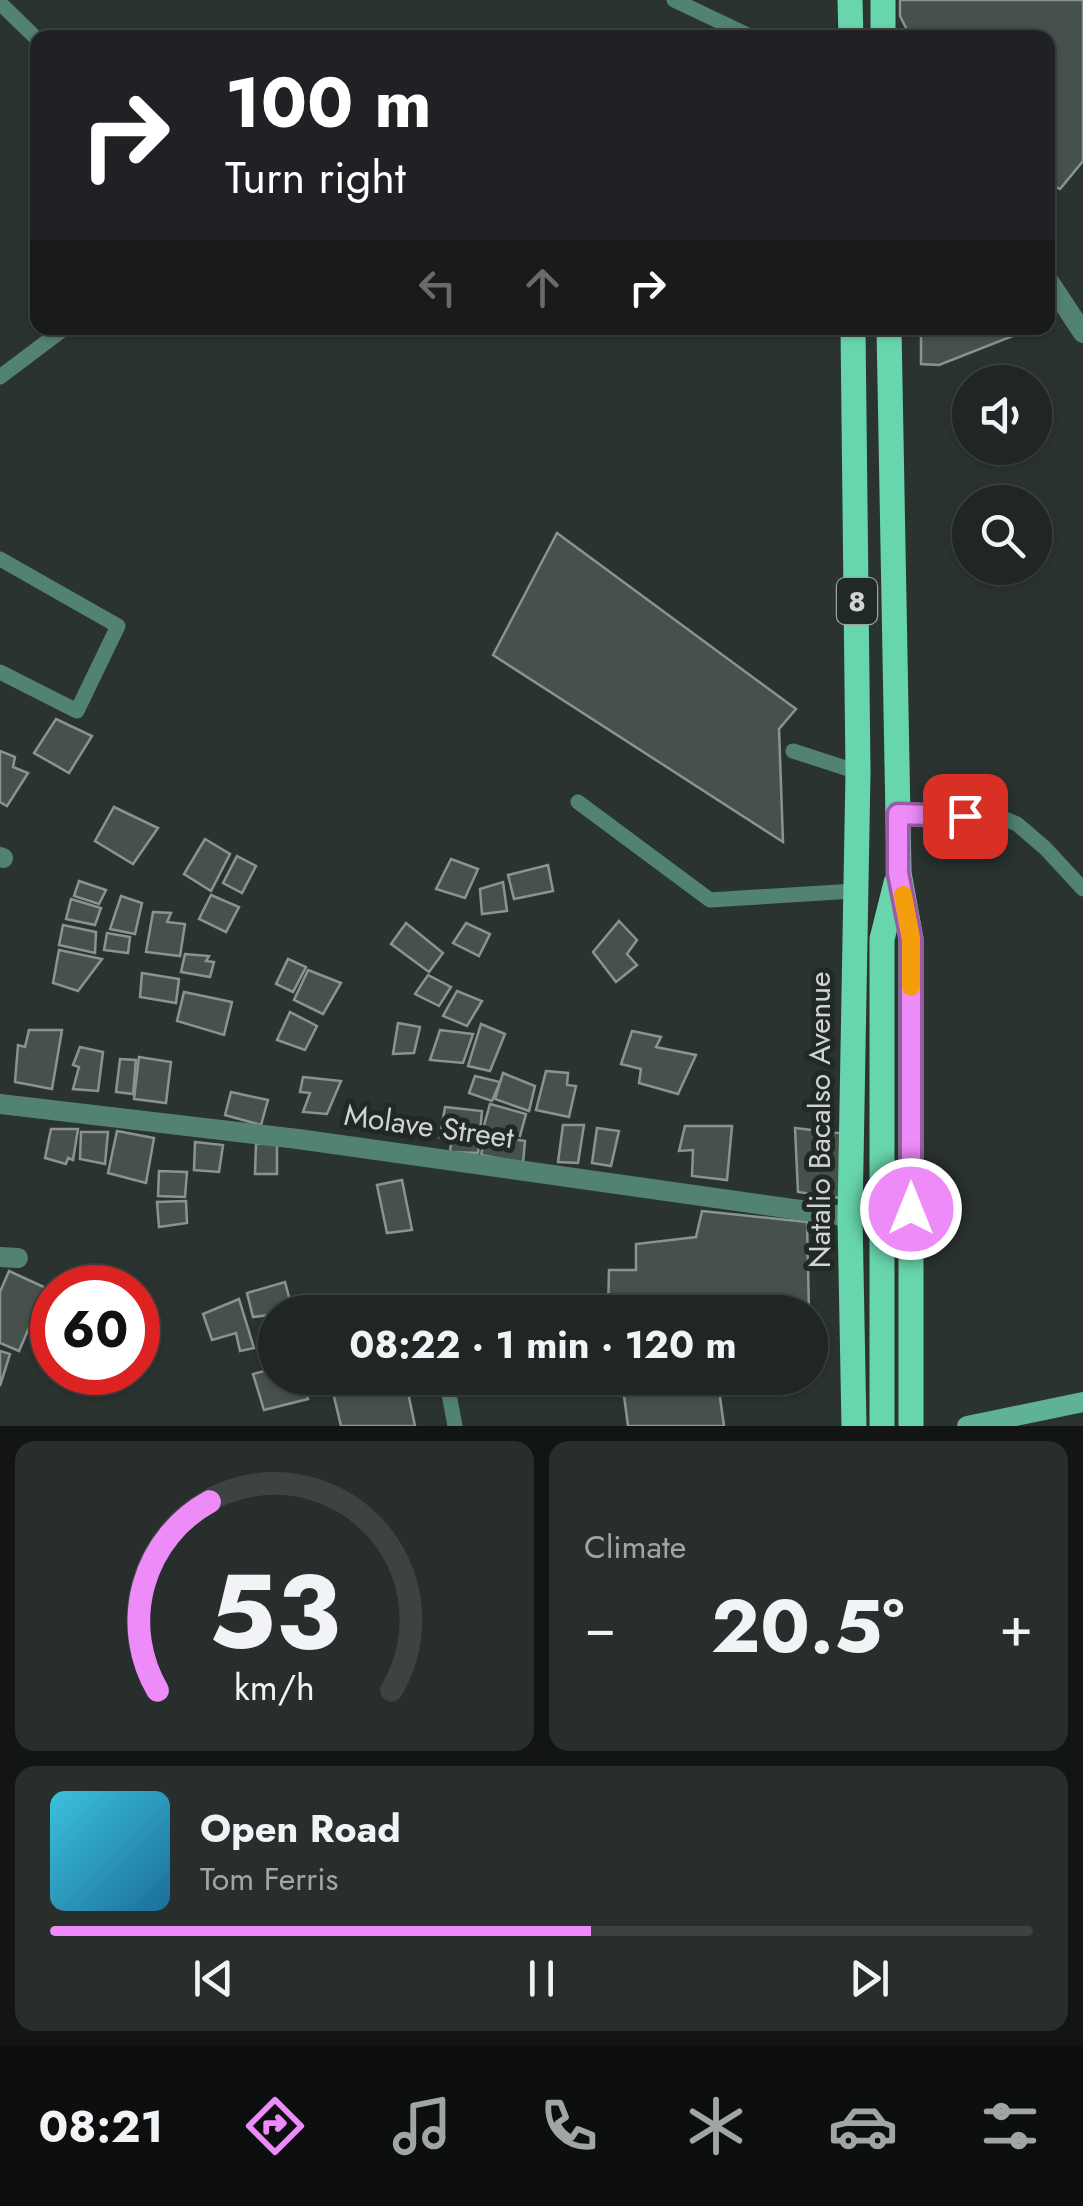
<!DOCTYPE html>
<html lang="en">
<head>
<meta charset="utf-8">
<style>
	body { margin:0; font-family:Jost,sans-serif; background:#282e2c; color:#f1f3f6; height:100vh; display:flex; flex-direction:column; font-size:38px; white-space:nowrap }
	* { box-sizing:border-box; margin:0 }
	p { font-size:32px; color:#a2a5a6 }
	.icon { flex:none; width:55px; height:55px; fill:none; stroke:currentColor; stroke-width:2; stroke-linecap:round; stroke-linejoin:round }
	.map { position:relative; height:1426px; overflow:hidden }
	.details { display:flex; flex-direction:column; gap:15px; padding:15px; background:#121514; flex:1 }
	.details>* { flex:none }
	.banner { position:absolute; left:30px; top:30px; width:1025px; height:305px; border-radius:20px; box-shadow:0 2px 8px #0004,0 0 0 2px #3d4341; background:#202124; color:#fff; overflow:hidden }
	.tools { position:absolute; left:952px; top:365px; display:grid; gap:20px }
	.tools a { display:grid; place-items:center; width:100px; height:100px; border-radius:50%; background:#202624; box-shadow:0 2px 8px #0004,0 0 0 2px #3d4341; font-size:50px }
	.speed { position:absolute; left:30px; top:1265px; display:flex; gap:20px; font-size:50px; font-weight:700; text-align:center }
	.speed>* { display:grid; place-content:center; width:130px; height:130px; border-radius:50%; background:#202624; box-shadow:0 2px 8px #0004,0 0 0 2px #3d4341; line-height:1 }
	.speed .limit { border:15px solid #d22; background:#fff; color:#111 }
	.pin { position:absolute; display:grid; place-items:center; width:85px; height:85px; color:#fff; margin:-42px; border-radius:20px; box-shadow:0 5px 15px #0006 }
	.me { position:absolute; width:110px; margin:-55px; rotate:0deg; stroke-linejoin:round; filter:drop-shadow(0 0 8px #0008) }
	.turn { display:flex; align-items:center; gap:35px; height:210px; padding:0 30px; font-size:45px }
	.turn .icon { width:130px; height:130px; stroke-width:2.5 }
	.turn b { display:block; font-size:70px; line-height:85px }
	.lanes { display:flex; align-items:center; height:95px; padding:0 30px; background:#0003; justify-content:center; gap:50px; direction:ltr }
	.lanes .off { opacity:.35 }
	.big { font-size:75px; font-weight:700; line-height:1.1 }
	.details .tile { flex:1; display:flex; flex-direction:column; justify-content:center; gap:15px; min-width:0; padding:0 35px; border-radius:20px; background:#282e2c }
	.details .dial { align-items:center; gap:0 }
	.dial svg { height:260px; overflow:visible; fill:none; stroke:#3d4341; stroke-width:7; stroke-linecap:round; text-anchor:middle }
	.dial text { fill:#f1f3f6; stroke:none }
	.song { display:flex; align-items:center; gap:30px }
	.cover { width:120px; height:120px; border-radius:15px; background:linear-gradient(135deg,hsl(190 70% 55%),hsl(200 70% 35%)) }
	.played { height:10px; border-radius:5px; background:linear-gradient(90deg,#ed8cf9 55%,#3d4341 55%) }
	.keys { display:flex; justify-content:space-around; direction:ltr }
	.heat { display:flex; justify-content:space-between; align-items:center; font-size:55px; direction:ltr }
	.details .tiles { flex:1; display:grid; gap:15px; grid-template-columns:1fr 1fr }
	.tile:last-child { grid-column:span 2 }
	.trip { position:absolute; left:258px; top:1295px; width:570px; height:100px; border-radius:50px; background:#202624; box-shadow:0 2px 8px #0004,0 0 0 2px #3d4341; font-weight:700; line-height:100px; text-align:center }
	.dock { display:flex; height:160px; justify-content:space-around; align-items:center; background:#0d0f0e; color:#a2a5a6 }
	.dock .icon { width:70px; height:70px }
	.dock .on { color:#ed8cf9 }
	.dock b { font-size:45px; color:#f1f3f6 }
	.map>svg:first-child { display:block }
	.building { fill:#47514c; stroke:#8a948f; stroke-width:2.5 }
	.lines { fill:none; stroke-linecap:round; stroke-linejoin:round }
	.service { stroke:#528370; stroke-width:15 }
	.minor { stroke:#528370; stroke-width:20 }
	.tertiary { stroke:#528370; stroke-width:20 }
	.secondary { stroke:#5fb293; stroke-width:20 }
	.primary { stroke:#68d6ad; stroke-width:25 }
	.route-casing { stroke:#9a5ba2; stroke-width:25 }
	.route { stroke:#ed8cf9; stroke-width:18 }
	.slow { stroke:#f59e0b; stroke-width:18 }
	.labels { text-anchor:middle; dominant-baseline:central; stroke-width:10; stroke-linejoin:round; paint-order:stroke }
	.shield { fill:#212926; stroke:#9ca19f; stroke-width:2.5 }
	.shield-label { font-size:28px; font-weight:bold; fill:#d0d5d3 }
	.street-label { font-size:30px; fill:#d0d5d3; stroke:#212926 }
</style>
</head>
<body>
<div class="map">
<svg width="1083" height="1426" viewBox="0 0 1083 1426">
	<rect width="100%" height="100%" fill="#2b3330"/>
	<g class="building">
		<path d="M900,0H1083V161L1060,189L1048,184V38H911L900,16Z"/>
		<path d="M921,328H1008L1013,336L939,365L921,364Z"/>
		<path d="M557,533L796,709L779,729L783,842L493,655Z"/>
		<path d="M56,719L92,736L69,773L34,753Z"/>
		<path d="M0,751L15,757L13,767L28,773L7,806L0,802Z"/>
		<path d="M114,807L158,828L133,864L95,841Z"/>
		<path d="M205,839L230,854L211,891L184,874Z"/>
		<path d="M237,856L256,866L242,893L223,883Z"/>
		<path d="M451,859L478,869L465,898L436,889Z"/>
		<path d="M548,865L553,891L514,899L508,875Z"/>
		<path d="M79,881L106,890L99,904L74,896Z"/>
		<path d="M503,882L507,911L482,914L480,889Z"/>
		<path d="M211,895L239,907L226,932L199,919Z"/>
		<path d="M121,896L142,903L135,934L110,929Z"/>
		<path d="M71,899L101,908L95,925L66,919Z"/>
		<path d="M153,912L171,913L167,922L185,924L180,956L146,952Z"/>
		<path d="M619,921L637,940L627,954L637,965L616,982L593,952Z"/>
		<path d="M406,923L443,953L429,972L391,944Z"/>
		<path d="M466,923L490,934L479,956L453,943Z"/>
		<path d="M63,925L96,932L95,953L59,945Z"/>
		<path d="M107,933L130,937L128,953L104,950Z"/>
		<path d="M59,950L102,959L78,991L53,983Z"/>
		<path d="M185,954L209,956L206,961L214,962L210,977L181,972Z"/>
		<path d="M288,959L306,967L293,992L276,984Z"/>
		<path d="M308,970L341,983L323,1014L294,1000Z"/>
		<path d="M142,973L179,979L176,1003L140,997Z"/>
		<path d="M428,975L451,987L439,1006L415,994Z"/>
		<path d="M457,991L482,1001L467,1026L443,1016Z"/>
		<path d="M184,992L232,1002L224,1035L177,1021Z"/>
		<path d="M290,1012L317,1026L305,1050L277,1040Z"/>
		<path d="M398,1023L420,1027L414,1053L393,1054Z"/>
		<path d="M481,1024L505,1034L490,1071L468,1066Z"/>
		<path d="M29,1030H62L52,1089L15,1082L18,1045L25,1047Z"/>
		<path d="M440,1030L473,1034L463,1063L430,1060Z"/>
		<path d="M632,1031L661,1037L656,1047L696,1055L678,1094L639,1083L641,1069L621,1064Z"/>
		<path d="M80,1047L103,1052L98,1091L73,1089L79,1067L73,1065Z"/>
		<path d="M139,1057L171,1062L166,1103L134,1099Z"/>
		<path d="M120,1059L136,1060L133,1094L116,1092Z"/>
		<path d="M546,1071L568,1073L567,1085L576,1086L569,1117L536,1110Z"/>
		<path d="M503,1073L535,1086L529,1111L495,1099Z"/>
		<path d="M475,1076L500,1082L492,1101L469,1093Z"/>
		<path d="M303,1077L341,1081L327,1114L303,1112L310,1093L300,1092Z"/>
		<path d="M231,1092L268,1100L261,1125L225,1115Z"/>
		<path d="M490,1104L526,1114L520,1136L483,1129Z"/>
		<path d="M445,1107L482,1111L478,1153L450,1152L452,1136L440,1137Z"/>
		<path d="M563,1125H584L578,1163L558,1162Z"/>
		<path d="M685,1126H732L727,1180L692,1176L693,1150L679,1151Z"/>
		<path d="M597,1128L619,1131L611,1166L592,1163Z"/>
		<path d="M795,1128L847,1134V1199L798,1192Z"/>
		<path d="M51,1129H78L73,1160L68,1158L66,1164L45,1158Z"/>
		<path d="M117,1131L154,1138L146,1183L108,1173Z"/>
		<path d="M81,1132H108L105,1164L80,1159Z"/>
		<path d="M486,1134L525,1141L523,1163L481,1155Z"/>
		<path d="M195,1142L223,1145L219,1172L194,1170Z"/>
		<path d="M277,1143V1174H255L256,1144Z"/>
		<path d="M159,1171L187,1172L185,1197L158,1196Z"/>
		<path d="M402,1180L412,1230L387,1233L377,1185Z"/>
		<path d="M186,1201L187,1223L159,1227L157,1202Z"/>
		<path d="M702,1211L807,1222L809,1312H608L609,1270H636V1244L696,1237Z"/>
		<path d="M9,1271L46,1288L19,1351L0,1343V1292Z"/>
		<path d="M285,1282L293,1312L253,1317L247,1293Z"/>
		<path d="M239,1299L254,1348L240,1351L236,1333L212,1340L203,1314Z"/>
		<path d="M0,1351L10,1354L0,1386Z"/>
		<path d="M275,1368V1378H302L308,1399L264,1410L253,1374Z"/>
		<path d="M339,1378H405L415,1426H341L330,1380Z"/>
		<path d="M642,1378H792L719,1390L724,1426H628L623,1388L642,1390Z"/>
	</g>
	<g class="lines">
		<g class="service">
			<path d="M674,0L754,38"/>
			<path d="M0,3L38,40"/>
			<path d="M0,377L65,328"/>
			<path d="M0,559L118,626L77,711L0,672"/>
			<path d="M793,751L858,772"/>
			<path d="M578,802L710,900L854,891"/>
			<path d="M898,814L1003,818L1017,824L1045,848L1083,889"/>
			<path d="M446,1378L455,1426"/>
		</g>
		<g class="minor">
			<path d="M0,857L3,858"/>
			<path d="M0,1104L298,1139L850,1217"/>
			<path d="M0,1257L18,1258"/>
		</g>
		<path class="tertiary" d="M1048,280L1083,333"/>
		<path class="secondary" d="M967,1426L1083,1402"/>
		<g class="primary">
			<path d="M850,0L851,38"/>
			<path d="M883,0V38"/>
			<path d="M853,328L858,772L850,1217L854,1426"/>
			<path d="M889,328L899,873L911,939V1426"/>
			<path d="M882,1426V939L896,883"/>
		</g>
	</g>
	<g class="lines">
		<defs>
			<path id="route" d="M911,1209V939L898,873V814L965,816"/>
		</defs>
		<use href="#route" class="route-casing"/>
		<use href="#route" class="route"/>
		<path class="slow" d="M903,895L911,939V987"/>
	</g>
	<g class="labels">
		<rect class="shield" x="837" y="578" width="40" height="46" rx="8"/>
		<g class="shield-label">
			<text x="857" y="601">8</text>
		</g>
		<g class="street-label">
			<text transform="translate(819 1120) rotate(-90)">Natalio Bacalso Avenue</text>
			<text transform="translate(429 1126) rotate(8)">Molave Street</text>
		</g>
	</g>
</svg>
<div class="tools">
<a><svg class="icon" aria-label="sound" viewBox="0 0 24 24"><path d="M4 9h4l5-4v14l-5-4H4zM17 9q2 3 0 6"/></svg></a>
<a><svg class="icon" aria-label="search" viewBox="0 0 24 24"><circle cx="10" cy="10" r="6"/><path d="M15 15l6 6"/></svg></a>
</div>
<div class="speed"><div class="limit">60</div></div>
<div class="pin" style="left:965px;top:816px;background:#d93025"><svg class="icon" aria-label="arrive" viewBox="0 0 24 24"><path d="M6 21V4h12l-3 4 3 4H6"/></svg></div>
<svg class="me" style="left:911px;top:1209px" viewBox="-20 -20 40 40"><circle r="17" fill="#ed8cf9" stroke="#fff" stroke-width="3"/><path d="M0-11L8 9 0 5-8 9z" fill="#fff"/></svg>
<div class="trip">08:22 · 1 min · 120 m</div>
<div class="banner">
<div class="turn"><svg class="icon" aria-label="right" viewBox="0 0 24 24"><path d="M7 20v-9h11M14 6l5 5-5 5"/></svg><div><b>100 m</b>Turn right</div></div>
<div class="lanes"><svg class="icon off" aria-label="left" viewBox="0 0 24 24"><path d="M17 20v-9H6M10 6l-5 5 5 5"/></svg><svg class="icon off" aria-label="ahead" viewBox="0 0 24 24"><path d="M12 20V5M6 11l6-6 6 6"/></svg><svg class="icon" aria-label="right" viewBox="0 0 24 24"><path d="M7 20v-9h11M14 6l5 5-5 5"/></svg></div>
</div>
</div>
<section class="details">
<div class="tiles">
<div class="tile dial"><svg viewBox="0 0 100 80">
<path d="M14 69A42 42 0 1 1 86 69"/>
<path d="M14 69A42 42 0 0 1 30 11" stroke="#ed8cf9"/>
<text x="50" y="56" font-size="32" font-weight="700">53</text>
<text x="50" y="72" font-size="11">km/h</text>
</svg></div>
<div class="tile"><p>Climate</p>
<div class="heat"><a>−</a><b class="big">20.5°</b><a>+</a></div>
</div>
<div class="tile">
<div class="song"><i class="cover"></i><div><b>Open Road</b><p>Tom Ferris</p></div></div>
<div class="played"></div>
<div class="keys"><svg class="icon" aria-label="previous" viewBox="0 0 24 24"><path d="M18 5L8 12l10 7zM5 5v14"/></svg><svg class="icon" aria-label="pause" viewBox="0 0 24 24"><path d="M8 5v14M16 5v14"/></svg><svg class="icon" aria-label="next" viewBox="0 0 24 24"><path d="M6 5l10 7-10 7zM19 5v14"/></svg></div>
</div>
</div>
</section>
<nav class="dock">
<b>08:21</b>
<svg class="icon on" aria-label="directions" viewBox="0 0 24 24"><path d="M12 3l9 9-9 9-9-9zM9 14v-3h6M13 9l2 2-2 2"/></svg>
<svg class="icon" aria-label="music" viewBox="0 0 24 24"><path d="M9 18V5l10-2v13"/><circle cx="6" cy="18" r="3"/><circle cx="16" cy="16" r="3"/></svg>
<svg class="icon" aria-label="phone" viewBox="0 0 24 24"><path d="M5 4h4l2 5-3 2q2 4 5 5l2-3 5 2v4C11 20 4 13 5 4z"/></svg>
<svg class="icon" aria-label="climate" viewBox="0 0 24 24"><path d="M12 3v18M4 7l16 10M4 17L20 7"/></svg>
<svg class="icon" aria-label="car" viewBox="0 0 24 24"><path d="M5 17H2v-5l4-1 3-4h7l3 4 3 1v5h-3M9 17h6M6 11h13"/><circle cx="7" cy="17" r="2"/><circle cx="17" cy="17" r="2"/></svg>
<svg class="icon" aria-label="filters" viewBox="0 0 24 24"><path d="M4 7h16M4 17h16"/><circle cx="9" cy="7" r="2"/><circle cx="15" cy="17" r="2"/></svg>
</nav>
</body>
</html>
